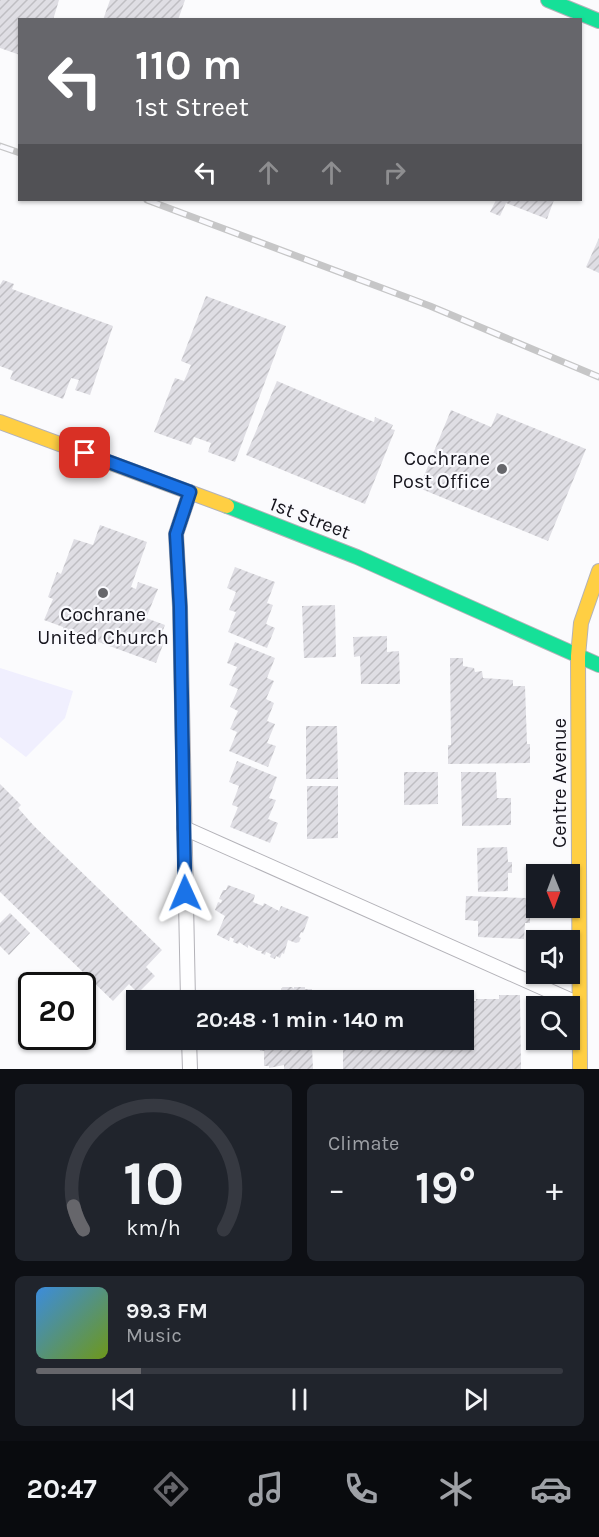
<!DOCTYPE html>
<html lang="en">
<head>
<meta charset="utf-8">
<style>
	body { margin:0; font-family:Karla,sans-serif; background:#20242c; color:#f1f3f6; height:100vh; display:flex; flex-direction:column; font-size:22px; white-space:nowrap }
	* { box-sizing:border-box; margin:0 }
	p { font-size:20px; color:#9ea1a6 }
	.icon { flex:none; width:33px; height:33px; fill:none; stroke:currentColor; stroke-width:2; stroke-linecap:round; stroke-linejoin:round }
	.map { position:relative; height:1069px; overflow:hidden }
	.panel { display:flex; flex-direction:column; gap:15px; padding:15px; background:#0d0f14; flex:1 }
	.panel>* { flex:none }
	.guide { position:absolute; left:18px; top:18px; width:564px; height:183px; border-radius:0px; box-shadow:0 2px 4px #0004; background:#66666b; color:#fff; overflow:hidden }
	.needle { width:39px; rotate:179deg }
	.buttons { position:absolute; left:526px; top:864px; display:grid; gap:12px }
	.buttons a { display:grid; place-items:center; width:54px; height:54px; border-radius:0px; background:#171b24; box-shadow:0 2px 4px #0004; font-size:30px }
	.speed { position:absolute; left:18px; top:972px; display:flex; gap:12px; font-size:30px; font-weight:700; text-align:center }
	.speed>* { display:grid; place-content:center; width:78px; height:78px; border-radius:50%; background:#171b24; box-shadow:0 2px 4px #0004; line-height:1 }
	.speed .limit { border:3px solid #111; border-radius:9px; background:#fff; color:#111 }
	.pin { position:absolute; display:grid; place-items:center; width:51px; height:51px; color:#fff; margin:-26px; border-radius:12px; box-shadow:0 3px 9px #0006 }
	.me { position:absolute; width:66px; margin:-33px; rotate:359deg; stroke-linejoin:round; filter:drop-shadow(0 0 4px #0008) }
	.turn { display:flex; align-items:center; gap:21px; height:126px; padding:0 18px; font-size:27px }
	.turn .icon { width:78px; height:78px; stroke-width:2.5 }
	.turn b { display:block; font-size:42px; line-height:51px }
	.lanes { display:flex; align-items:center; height:57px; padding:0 18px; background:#0003; justify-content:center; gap:30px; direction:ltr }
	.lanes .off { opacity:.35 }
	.big { font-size:45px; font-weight:700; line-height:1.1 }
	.panel .card { flex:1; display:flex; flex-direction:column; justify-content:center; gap:9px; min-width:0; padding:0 21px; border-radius:9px; background:#20242c }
	.panel .dial { align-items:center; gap:0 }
	.dial svg { height:156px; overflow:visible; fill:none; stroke:#363941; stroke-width:7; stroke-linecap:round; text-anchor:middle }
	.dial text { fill:#f1f3f6; stroke:none }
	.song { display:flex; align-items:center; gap:18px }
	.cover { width:72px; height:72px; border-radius:9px; background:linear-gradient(135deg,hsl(210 70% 55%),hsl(80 70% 35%)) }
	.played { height:6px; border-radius:3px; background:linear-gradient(90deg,#66666b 20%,#363941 20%) }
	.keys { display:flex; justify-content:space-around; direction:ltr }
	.heat { display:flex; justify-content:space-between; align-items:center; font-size:33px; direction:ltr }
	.panel .tiles { flex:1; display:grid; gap:15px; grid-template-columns:1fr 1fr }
	.card:last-child { grid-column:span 2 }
	.trip { position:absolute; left:126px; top:990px; width:348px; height:60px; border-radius:0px; background:#171b24; box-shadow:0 2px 4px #0004; font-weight:700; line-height:60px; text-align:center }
	.dock { display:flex; height:96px; justify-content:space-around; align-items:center; background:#090b0e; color:#9ea1a6 }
	.dock .icon { width:42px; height:42px }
	.dock .on { color:#66666b }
	.dock b { font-size:27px; color:#f1f3f6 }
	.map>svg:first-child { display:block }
	.park { fill:#f0effe }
	.building { fill:url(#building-hatch) }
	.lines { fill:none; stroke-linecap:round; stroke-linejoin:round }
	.lane-casing { stroke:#b3b2b8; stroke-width:16 }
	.fast-casing { stroke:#b3b2b8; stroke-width:16 }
	.slow-casing { stroke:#b3b2b8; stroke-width:16 }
	.lane { stroke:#fefeff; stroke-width:14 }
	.fast { stroke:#16e098; stroke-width:14 }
	.slow { stroke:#ffcf43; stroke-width:14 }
	.rail-casing { stroke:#c6c6c7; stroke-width:7 }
	.rail { stroke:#fafafe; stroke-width:4.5; stroke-dasharray:14; stroke-linecap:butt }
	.route-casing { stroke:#114b97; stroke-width:15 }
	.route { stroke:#1a73e8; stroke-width:10 }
	.poi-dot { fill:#66666b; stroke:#fafafe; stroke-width:2 }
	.labels { text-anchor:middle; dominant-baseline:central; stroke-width:4.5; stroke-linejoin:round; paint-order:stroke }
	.poi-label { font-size:20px; fill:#16151d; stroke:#fafafe; text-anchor:end }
	.street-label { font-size:20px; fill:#16151d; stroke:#fafafe }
</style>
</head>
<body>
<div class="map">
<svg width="599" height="1069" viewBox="0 0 599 1069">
	<defs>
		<pattern id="building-hatch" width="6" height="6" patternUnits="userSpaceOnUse" patternTransform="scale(1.5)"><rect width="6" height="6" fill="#dfdee4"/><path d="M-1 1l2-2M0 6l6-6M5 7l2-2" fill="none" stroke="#bfbec3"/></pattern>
	</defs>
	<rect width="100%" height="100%" fill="#fbfbfd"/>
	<path class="park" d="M0,668L73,691L65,718L26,757L0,737Z"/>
	<g class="building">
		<path d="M0,0H59L53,20H20V55L0,48Z"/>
		<path d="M110,0H185L178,20H103Z"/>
		<path d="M496,200H554L547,219L506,203L500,216L490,212Z"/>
		<path d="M599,238V273L586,267Z"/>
		<path d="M3,280L14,284L12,289L113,326L90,395L75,390L79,380L71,378L63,399L10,379L13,371L0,366V285Z"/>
		<path d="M206,296L286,326L235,462L208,452L211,443L194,437L191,445L154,432L175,378L184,381L191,365L181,361Z"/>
		<path d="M277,381L374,422L375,417L393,425L391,429L395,430L365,504L246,455Z"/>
		<path d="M451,410L491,427L497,413L586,449L548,541L419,488Z"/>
		<path d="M100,525L147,542L131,587L136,589L138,582L158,589L146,618L165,625L159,640L164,642L156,663L63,629V627L44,620L53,599L48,597L57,572L61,574L74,539L93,545Z"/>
		<path d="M235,567L275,582L267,603L273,605L266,624L275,628L267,648L228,632L236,612L229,610L236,592L227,588Z"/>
		<path d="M335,605L336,657L304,658L302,606Z"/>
		<path d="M387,636V652L399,651L400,684H361L360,656L354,657L353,637Z"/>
		<path d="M235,642L275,658L267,678L274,681L266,699L274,703L267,721L275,724L267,743L276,746L268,767L229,751L237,732L230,729L238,711L230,707L238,689L229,685L237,667L227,663Z"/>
		<path d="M450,658H463V666L474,668L475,672L482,671L483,678L513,680V686H525L527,744H530V763L448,764V745H451Z"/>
		<path d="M306,726H337L338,779H306Z"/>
		<path d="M237,761L277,777L269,798L276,800L268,819L278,823L270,843L230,827L238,807L232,805L239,786L229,782Z"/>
		<path d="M404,772H438V804L404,805Z"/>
		<path d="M461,772H496L497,798H511V825L462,826Z"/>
		<path d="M0,784L21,805L18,808L34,826L162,950L146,967L155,976L138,993L129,984L113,1001L0,892Z"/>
		<path d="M307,786H338V838L307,839Z"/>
		<path d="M507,847L508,862H512V873H508V891L478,892L477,848Z"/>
		<path d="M228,885L255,895L253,902L263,906L264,903L279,911L281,906L309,917L303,933L301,932L299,937L301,938L299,942L296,943L288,940L284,954L282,953L280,958L276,956L275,959L270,957L271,954L266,952L265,955L261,953L262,951H258L248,945V948L239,942L238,944L233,942L234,939L230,937L229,941L217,935L225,916L215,910L218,902L221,903L222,900L219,899L223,890H226Z"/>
		<path d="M466,896L526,898V907L530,908V923H525L524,939L478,937V921L465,920Z"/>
		<path d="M10,913L30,933L9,955L0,946V923Z"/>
		<path d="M283,987H292L294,989V987H305V989H312V1000H261V999L268,998V997L279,996V998H281V989Z"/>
		<path d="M499,995H520L521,1069H343V1040H464V1000H450V997L471,998V1001H476V999H499Z"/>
		<rect x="418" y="996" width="25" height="4"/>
		<path d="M262,1040H306L307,1047H312L313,1069H284V1065L269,1068V1066H264V1051H260L259,1042H262Z"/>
	</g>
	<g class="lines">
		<defs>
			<g id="lane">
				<path d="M184,828L579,1004"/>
				<path d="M188,1000L180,607L176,534L190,492"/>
				<path d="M189,1040L190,1069"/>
			</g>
			<g id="fast">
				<path d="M548,0L599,21"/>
				<path d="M227,506L357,557L599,665"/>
			</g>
			<g id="slow">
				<path d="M0,422L227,506"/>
				<path d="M580,1069L578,656L581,623L599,571"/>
			</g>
		</defs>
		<use href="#lane" class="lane-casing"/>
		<use href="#fast" class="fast-casing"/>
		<use href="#slow" class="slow-casing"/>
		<use href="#lane" class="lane"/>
		<use href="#fast" class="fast"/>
		<use href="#slow" class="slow"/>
		<defs>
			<g id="rail">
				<path d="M0,146L20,153"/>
				<path d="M147,200L430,306L599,377"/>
			</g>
		</defs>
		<use href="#rail" class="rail-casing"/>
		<use href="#rail" class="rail"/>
	</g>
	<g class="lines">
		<defs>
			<path id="route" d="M85,453L190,492L176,534L180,607L185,893"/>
		</defs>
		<use href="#route" class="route-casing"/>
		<use href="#route" class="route"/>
	</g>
	<g class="poi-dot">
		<circle cx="502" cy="469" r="6"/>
		<circle cx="103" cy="593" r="6"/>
	</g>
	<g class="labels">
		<g class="poi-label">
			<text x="490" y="458">Cochrane<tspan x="490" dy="23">Post Office</tspan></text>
			<text x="103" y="614" text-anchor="middle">Cochrane<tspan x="103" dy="23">United Church</tspan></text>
		</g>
		<g class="street-label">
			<text transform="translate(310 518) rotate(21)">1st Street</text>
			<text transform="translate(559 783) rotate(-90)">Centre Avenue</text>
		</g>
	</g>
</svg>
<div class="buttons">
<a><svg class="needle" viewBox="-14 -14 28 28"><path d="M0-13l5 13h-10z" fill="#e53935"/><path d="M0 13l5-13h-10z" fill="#9ea1a6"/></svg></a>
<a><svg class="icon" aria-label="sound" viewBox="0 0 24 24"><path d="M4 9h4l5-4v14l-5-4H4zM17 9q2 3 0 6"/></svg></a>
<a><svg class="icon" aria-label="search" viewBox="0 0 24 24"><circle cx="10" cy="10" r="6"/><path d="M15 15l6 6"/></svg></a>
</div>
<div class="speed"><div class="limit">20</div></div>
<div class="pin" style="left:85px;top:453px;background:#d93025"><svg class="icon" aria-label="arrive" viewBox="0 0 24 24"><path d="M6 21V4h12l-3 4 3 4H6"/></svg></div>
<svg class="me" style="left:185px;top:893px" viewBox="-20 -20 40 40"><path d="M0-17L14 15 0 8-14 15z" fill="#1a73e8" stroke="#fff" stroke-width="4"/></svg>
<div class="trip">20:48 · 1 min · 140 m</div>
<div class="guide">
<div class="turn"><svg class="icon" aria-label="left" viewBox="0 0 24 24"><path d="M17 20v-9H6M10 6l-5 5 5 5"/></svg><div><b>110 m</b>1st Street</div></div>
<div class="lanes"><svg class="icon" aria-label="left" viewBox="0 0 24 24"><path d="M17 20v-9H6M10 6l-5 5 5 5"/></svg><svg class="icon off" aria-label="ahead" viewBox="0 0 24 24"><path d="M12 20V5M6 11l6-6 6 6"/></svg><svg class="icon off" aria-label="ahead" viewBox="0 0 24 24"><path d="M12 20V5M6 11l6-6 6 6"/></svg><svg class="icon off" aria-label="right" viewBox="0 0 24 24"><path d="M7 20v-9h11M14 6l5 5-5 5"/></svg></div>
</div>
</div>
<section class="panel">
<div class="tiles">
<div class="card dial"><svg viewBox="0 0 100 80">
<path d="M14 69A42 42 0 1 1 86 69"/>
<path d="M14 69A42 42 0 0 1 9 57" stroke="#66666b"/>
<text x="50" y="56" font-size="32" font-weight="700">10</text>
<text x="50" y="72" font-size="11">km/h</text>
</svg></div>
<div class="card"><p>Climate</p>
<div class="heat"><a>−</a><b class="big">19°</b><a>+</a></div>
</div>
<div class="card">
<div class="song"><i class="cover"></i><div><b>99.3 FM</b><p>Music</p></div></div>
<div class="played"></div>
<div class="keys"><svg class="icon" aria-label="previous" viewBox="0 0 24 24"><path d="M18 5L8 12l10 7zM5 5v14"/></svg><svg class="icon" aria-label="pause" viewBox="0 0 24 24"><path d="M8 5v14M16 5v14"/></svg><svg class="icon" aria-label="next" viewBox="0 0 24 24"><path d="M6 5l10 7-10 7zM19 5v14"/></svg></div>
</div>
</div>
</section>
<nav class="dock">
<b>20:47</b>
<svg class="icon on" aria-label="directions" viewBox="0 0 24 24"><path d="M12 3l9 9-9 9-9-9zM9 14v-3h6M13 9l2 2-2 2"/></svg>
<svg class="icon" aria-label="music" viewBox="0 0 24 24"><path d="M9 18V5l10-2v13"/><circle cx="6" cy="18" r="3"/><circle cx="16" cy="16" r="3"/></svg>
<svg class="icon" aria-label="phone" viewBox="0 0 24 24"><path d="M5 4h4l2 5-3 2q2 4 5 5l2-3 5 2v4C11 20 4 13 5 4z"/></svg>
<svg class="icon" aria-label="climate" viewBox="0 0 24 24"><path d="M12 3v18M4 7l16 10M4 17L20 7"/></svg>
<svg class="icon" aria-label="car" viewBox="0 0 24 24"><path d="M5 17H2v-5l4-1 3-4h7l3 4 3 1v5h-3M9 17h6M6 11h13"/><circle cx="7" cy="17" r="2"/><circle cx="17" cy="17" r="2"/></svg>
</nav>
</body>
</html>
